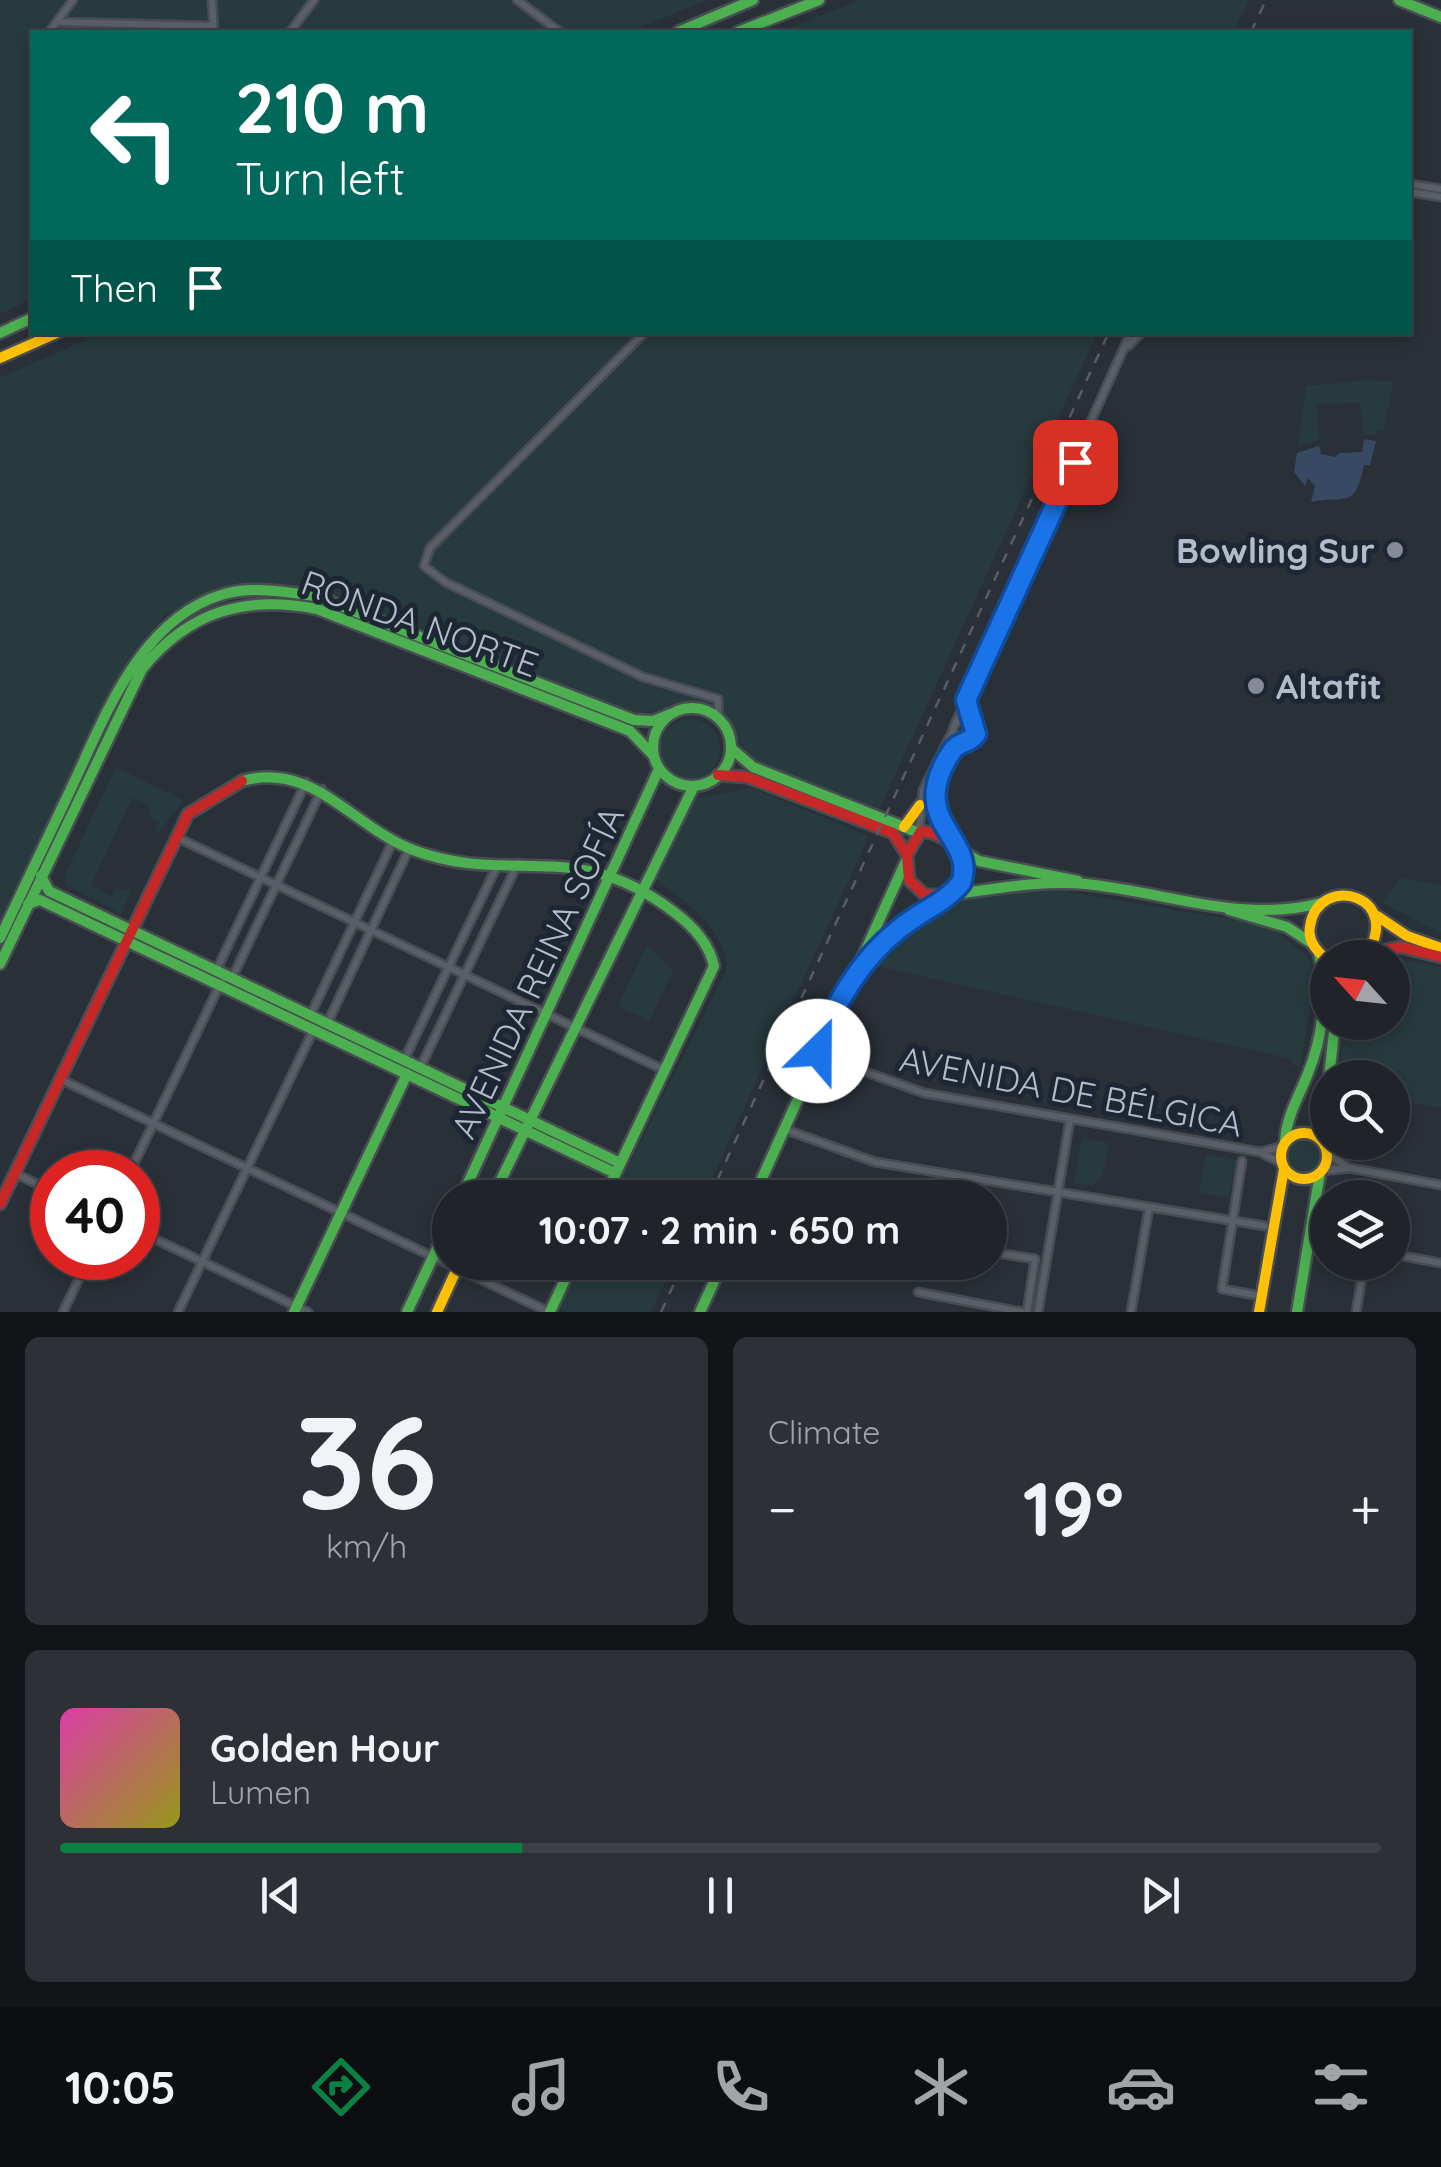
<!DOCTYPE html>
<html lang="en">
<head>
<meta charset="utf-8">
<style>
	body { margin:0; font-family:Quicksand,sans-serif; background:#2d3036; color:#f1f3f6; height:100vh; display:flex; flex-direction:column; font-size:38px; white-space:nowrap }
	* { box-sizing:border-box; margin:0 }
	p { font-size:32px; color:#a2a4a8 }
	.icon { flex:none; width:55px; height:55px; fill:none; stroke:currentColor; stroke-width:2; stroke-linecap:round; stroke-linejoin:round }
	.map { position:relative; height:1312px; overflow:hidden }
	.details { display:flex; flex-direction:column; gap:25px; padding:25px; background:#121417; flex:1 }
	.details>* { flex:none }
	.guide { position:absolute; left:30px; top:30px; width:1382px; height:305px; border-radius:0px; box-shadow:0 5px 15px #0003,0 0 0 2px #3d4147; background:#00695c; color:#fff; overflow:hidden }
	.needle { width:65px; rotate:297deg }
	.tools { position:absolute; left:1310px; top:940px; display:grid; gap:20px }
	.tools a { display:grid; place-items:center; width:100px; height:100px; border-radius:50%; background:#20242a; box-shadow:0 5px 15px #0003,0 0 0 2px #3d4147; font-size:50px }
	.speed { position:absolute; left:30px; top:1150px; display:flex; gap:20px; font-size:50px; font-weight:700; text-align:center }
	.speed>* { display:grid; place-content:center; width:130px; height:130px; border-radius:50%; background:#20242a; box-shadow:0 5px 15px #0003,0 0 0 2px #3d4147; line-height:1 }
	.speed .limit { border:15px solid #d22; background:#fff; color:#111 }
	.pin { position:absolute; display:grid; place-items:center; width:85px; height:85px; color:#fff; margin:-42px; border-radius:20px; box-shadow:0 5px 15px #0006 }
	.me { position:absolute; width:110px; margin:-55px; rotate:23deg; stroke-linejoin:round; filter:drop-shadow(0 0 8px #0008) }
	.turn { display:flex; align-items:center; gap:35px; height:210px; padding:0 40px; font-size:45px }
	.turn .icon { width:130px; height:130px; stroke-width:2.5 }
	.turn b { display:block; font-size:70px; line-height:85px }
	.then { display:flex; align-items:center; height:95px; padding:0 40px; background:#0003; gap:20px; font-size:38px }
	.big { font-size:75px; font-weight:700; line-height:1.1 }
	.details .tile { flex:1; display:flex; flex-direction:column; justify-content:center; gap:15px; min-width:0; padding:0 35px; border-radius:15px; background:#2d3036 }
	.details .dial { align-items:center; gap:0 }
	.dial b { font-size:130px; line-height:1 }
	.song { display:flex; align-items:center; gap:30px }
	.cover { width:120px; height:120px; border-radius:15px; background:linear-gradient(135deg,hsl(320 70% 55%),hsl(60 70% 35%)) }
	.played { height:10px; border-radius:5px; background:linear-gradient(90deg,#0b8043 35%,#3d4147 35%) }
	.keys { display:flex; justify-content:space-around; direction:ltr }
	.heat { display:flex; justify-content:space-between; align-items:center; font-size:55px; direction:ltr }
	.details .tiles { flex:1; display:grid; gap:25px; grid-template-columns:1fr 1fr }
	.tile:last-child { grid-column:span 2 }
	.trip { position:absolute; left:432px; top:1180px; width:575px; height:100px; border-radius:50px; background:#20242a; box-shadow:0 5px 15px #0003,0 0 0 2px #3d4147; font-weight:700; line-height:100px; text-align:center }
	.tab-bar { display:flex; height:160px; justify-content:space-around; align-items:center; background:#0d0e11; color:#a2a4a8 }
	.tab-bar .icon { width:70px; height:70px }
	.tab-bar .on { color:#0b8043 }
	.tab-bar b { font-size:45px; color:#f1f3f6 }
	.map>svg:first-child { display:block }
	.green { fill:#273a3e }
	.water { fill:#384963 }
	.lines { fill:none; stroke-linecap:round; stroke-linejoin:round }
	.street-casing { stroke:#484c53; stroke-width:11 }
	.fast-casing { stroke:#484c53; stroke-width:15 }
	.slow-casing { stroke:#484c53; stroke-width:15 }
	.jam-casing { stroke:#484c53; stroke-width:15 }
	.street { stroke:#5a5e66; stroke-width:6 }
	.fast { stroke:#4caf50; stroke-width:10 }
	.slow { stroke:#ffc107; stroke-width:10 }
	.jam { stroke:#c62828; stroke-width:10 }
	.rail { stroke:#595d64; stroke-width:2.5; stroke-dasharray:10 10; stroke-linecap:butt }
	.route-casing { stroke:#114b97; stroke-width:25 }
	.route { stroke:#1a73e8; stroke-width:18 }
	.poi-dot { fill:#848b96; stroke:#1d2633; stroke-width:4 }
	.labels { text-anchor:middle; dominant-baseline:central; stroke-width:10; stroke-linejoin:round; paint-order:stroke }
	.poi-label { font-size:35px; font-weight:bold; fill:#b4bcc9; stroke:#1d2633; text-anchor:end }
	.street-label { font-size:35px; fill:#b4bcc9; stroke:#1d2633 }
</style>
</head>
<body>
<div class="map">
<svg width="1441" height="1312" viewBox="0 0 1441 1312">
	<rect width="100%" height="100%" fill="#2a3038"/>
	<g class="green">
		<path d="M0,0H707L629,32H32V299L0,314Z"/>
		<path d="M860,0H1249L1234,32H778Z"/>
		<path d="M103,332L1097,333L879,810L754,761C741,749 738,736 728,722C703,688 667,712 633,714L312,589L258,583L206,595L167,613L128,659L0,920V378Z"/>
		<path d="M1372,380L1393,382L1384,431L1378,429L1376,436L1364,434L1360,403L1316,404L1320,440L1298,446L1306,386Z"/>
		<circle cx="690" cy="749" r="30"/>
		<path d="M116,767L184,800L159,832L155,831L159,822L150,817L148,804L132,798L91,885L112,896L117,887L126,891L133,884L122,914L65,885L66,873Z"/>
		<path d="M751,788L869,836L703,1197L612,1198L726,971C731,934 682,898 655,879L692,799Z"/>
		<path d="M1400,878L1441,885V933L1382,903Z"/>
		<path d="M1044,888L1271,926L1310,960L1316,978L1300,1067L1292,1065V1059L872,965L960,898Z"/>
		<path d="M647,945L673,971L649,1021L618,1006Z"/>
		<path d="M1393,958L1441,967V1107L1393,1101L1392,1078L1356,1077L1339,1071L1346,1023L1392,1022Z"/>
		<path d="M1082,1138L1109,1143L1103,1174L1094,1186L1074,1183Z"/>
		<circle cx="1303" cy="1159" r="19"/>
		<path d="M1206,1154L1237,1160L1229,1198L1199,1193Z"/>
		<path d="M579,1263H674L651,1312H566L556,1307Z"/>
	</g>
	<path class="water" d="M1364,439L1376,441L1370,465H1364C1355,510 1346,495 1311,502L1315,486L1308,478L1305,486L1294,472L1297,453L1319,446L1321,454L1336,457L1339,453L1362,452Z"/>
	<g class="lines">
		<defs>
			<g id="street">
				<path d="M212,0L214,32"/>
				<path d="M517,0L560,32"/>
				<path d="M57,22L213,26"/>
				<path d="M49,32L73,0"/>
				<path d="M290,32L314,0"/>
				<path d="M1410,184L1441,189"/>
				<path d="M1410,192L1441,197"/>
				<path d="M645,332L430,548L424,566L445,582L643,677L718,699V717"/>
				<path d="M1128,346L1142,332"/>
				<circle cx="965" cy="731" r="12"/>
				<path d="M955,724L1131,332"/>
				<path d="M919,831L923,790L953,730"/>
				<path d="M176,837L664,1070"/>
				<path d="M949,837C929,806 932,766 962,742"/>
				<path d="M216,971L306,782"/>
				<path d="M232,978L322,789"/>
				<path d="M310,1016L393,841"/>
				<path d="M327,1024L409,849"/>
				<path d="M819,1055L924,1093L1260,1152L1281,1163"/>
				<path d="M404,1060L498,864"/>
				<path d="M420,1068L518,863"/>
				<path d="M60,1079L549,1312"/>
				<path d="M784,1129L875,1162L1265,1226"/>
				<path d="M1261,1152L1283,1146"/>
				<path d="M1327,1153L1349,1168"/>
				<path d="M1242,1161L1222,1289L1255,1295"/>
				<path d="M1322,1171L1350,1168L1441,1185"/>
				<path d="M130,1172L225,974"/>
				<path d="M14,1173L52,1191"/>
				<path d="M952,1198L955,1176"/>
				<path d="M138,1231L308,1312"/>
				<path d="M1315,1243L1328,1244"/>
				<path d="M990,1252L1035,1259L1027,1312"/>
				<path d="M1392,1254L1441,1263"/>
				<path d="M1348,1262L1347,1269L1363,1271L1356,1312"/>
				<path d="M918,1292L1022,1312"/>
				<path d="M63,1312L89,1258"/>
				<path d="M178,1312L314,1029"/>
				<path d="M1038,1312L1070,1119"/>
				<path d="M1131,1312L1149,1208"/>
			</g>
			<g id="fast">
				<path d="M1399,0L1441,17"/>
				<path d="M678,32L753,0"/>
				<path d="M738,32L819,0"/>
				<path d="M0,333L32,318"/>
				<circle cx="692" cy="747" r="39"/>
				<path d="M731,748L753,767L919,833"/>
				<path d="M242,781C313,761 353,827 413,850C512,887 573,835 674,912C693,926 709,943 714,966L604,1198"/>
				<path d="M960,850L979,861L1078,881"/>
				<path d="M41,876L49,891L620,1163"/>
				<path d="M949,895C994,889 1040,880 1086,884C1166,892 1241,924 1321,903"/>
				<path d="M28,904L40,900L615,1173"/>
				<path d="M1229,910L1287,927L1313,944"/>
				<path d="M0,938C23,890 46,841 69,793C104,720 138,619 224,594C254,586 285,592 315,596L634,720L653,721L670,714"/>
				<path d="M0,964L142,669C189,611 245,595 317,609L630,731L653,755"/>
				<path d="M852,982L893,933L943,897"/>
				<path d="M1329,1078L1335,1022"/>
				<path d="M1285,1142C1286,1118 1298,1098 1307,1076C1323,1037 1328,996 1319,954"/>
				<path d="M461,1198L659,769"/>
				<path d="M492,1198L694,786"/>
				<path d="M753,1198L906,861"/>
				<path d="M294,1312L407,1074"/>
				<path d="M407,1312L450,1221"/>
				<path d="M550,1312L573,1262"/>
				<path d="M700,1312L723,1262"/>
				<path d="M1297,1312L1320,1173"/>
			</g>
			<g id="slow">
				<path d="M0,358L59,332"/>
				<path d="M904,827L920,805"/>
				<path d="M1377,916L1407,936L1441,948"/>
				<path d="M1328,960C1317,952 1307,941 1310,926C1319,871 1408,896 1364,958"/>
				<circle cx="1304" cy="1156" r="23"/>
				<path d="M437,1312L460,1262"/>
				<path d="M1259,1312L1284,1169"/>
			</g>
			<g id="jam">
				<path d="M718,775L747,777L893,833L907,855"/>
				<path d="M921,831C948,834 960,850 964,876L949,895H925L909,880L907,855Z"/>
				<path d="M1370,953L1401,947L1441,957"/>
				<path d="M0,1204L188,814L242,781"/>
			</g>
		</defs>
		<use href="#street" class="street-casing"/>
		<use href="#fast" class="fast-casing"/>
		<use href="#slow" class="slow-casing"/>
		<use href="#jam" class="jam-casing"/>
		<use href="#street" class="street"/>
		<use href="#fast" class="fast"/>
		<use href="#slow" class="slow"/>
		<use href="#jam" class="jam"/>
		<g class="rail">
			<path d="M1251,32L1266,0"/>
			<path d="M709,1198L1109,332"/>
			<path d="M661,1312L684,1262"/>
		</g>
	</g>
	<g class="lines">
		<defs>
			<path id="route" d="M818,1051C833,1005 861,959 899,929C919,912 945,903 961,883C978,837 904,822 952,751C959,741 969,744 976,734L966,700L1075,462"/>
		</defs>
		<use href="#route" class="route-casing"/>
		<use href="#route" class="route"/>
	</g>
	<g class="poi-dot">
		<circle cx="1395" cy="550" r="10"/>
		<circle cx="1256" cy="686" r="10"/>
	</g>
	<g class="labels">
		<g class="poi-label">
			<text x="1375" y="550">Bowling Sur</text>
			<text x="1276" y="686" text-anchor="start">Altafit</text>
		</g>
		<g class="street-label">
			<text transform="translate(420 623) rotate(20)">RONDA NORTE</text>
			<text transform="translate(537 972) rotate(-65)">AVENIDA REINA SOFÍA</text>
			<text transform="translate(1071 1091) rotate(11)">AVENIDA DE BÉLGICA</text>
		</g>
	</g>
</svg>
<div class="tools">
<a><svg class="needle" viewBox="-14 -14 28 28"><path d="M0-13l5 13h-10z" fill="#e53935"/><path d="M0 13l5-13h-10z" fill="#a2a4a8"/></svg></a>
<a><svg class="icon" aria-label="search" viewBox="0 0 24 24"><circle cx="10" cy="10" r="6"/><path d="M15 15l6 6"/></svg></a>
<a><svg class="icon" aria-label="layers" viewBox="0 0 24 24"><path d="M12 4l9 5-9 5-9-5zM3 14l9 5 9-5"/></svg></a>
</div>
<div class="speed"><div class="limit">40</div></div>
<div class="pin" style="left:1075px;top:462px;background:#d93025"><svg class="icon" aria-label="arrive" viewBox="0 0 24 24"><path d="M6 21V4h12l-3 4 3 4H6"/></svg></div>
<svg class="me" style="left:818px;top:1051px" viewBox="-20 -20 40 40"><circle r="19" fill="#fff"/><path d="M0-13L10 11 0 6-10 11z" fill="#1a73e8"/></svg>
<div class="trip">10:07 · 2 min · 650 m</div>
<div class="guide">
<div class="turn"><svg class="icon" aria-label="left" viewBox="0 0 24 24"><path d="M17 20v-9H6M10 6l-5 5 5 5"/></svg><div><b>210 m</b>Turn left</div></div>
<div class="then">Then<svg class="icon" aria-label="arrive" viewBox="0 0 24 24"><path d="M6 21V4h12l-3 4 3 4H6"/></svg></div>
</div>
</div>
<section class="details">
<div class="tiles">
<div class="tile dial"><b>36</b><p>km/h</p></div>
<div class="tile"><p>Climate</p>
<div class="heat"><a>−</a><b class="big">19°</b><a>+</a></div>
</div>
<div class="tile">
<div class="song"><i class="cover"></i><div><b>Golden Hour</b><p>Lumen</p></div></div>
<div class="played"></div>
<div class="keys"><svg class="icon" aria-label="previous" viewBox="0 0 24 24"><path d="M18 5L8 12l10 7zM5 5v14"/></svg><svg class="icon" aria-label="pause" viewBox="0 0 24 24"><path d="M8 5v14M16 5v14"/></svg><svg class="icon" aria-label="next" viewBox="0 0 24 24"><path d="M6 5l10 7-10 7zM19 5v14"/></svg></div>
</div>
</div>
</section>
<nav class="tab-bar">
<b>10:05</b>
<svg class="icon on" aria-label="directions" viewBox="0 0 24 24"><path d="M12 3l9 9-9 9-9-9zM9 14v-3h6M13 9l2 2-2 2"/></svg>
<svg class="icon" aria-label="music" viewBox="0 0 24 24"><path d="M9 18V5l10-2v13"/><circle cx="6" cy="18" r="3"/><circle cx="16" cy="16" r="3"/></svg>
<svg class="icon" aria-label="phone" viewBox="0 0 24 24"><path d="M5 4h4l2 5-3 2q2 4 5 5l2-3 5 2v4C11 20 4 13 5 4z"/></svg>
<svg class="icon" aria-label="climate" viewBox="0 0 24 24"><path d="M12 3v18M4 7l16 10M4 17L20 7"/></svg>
<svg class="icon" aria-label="car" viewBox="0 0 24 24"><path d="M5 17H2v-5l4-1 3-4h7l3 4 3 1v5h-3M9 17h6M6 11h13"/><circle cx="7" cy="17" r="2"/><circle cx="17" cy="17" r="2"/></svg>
<svg class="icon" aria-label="filters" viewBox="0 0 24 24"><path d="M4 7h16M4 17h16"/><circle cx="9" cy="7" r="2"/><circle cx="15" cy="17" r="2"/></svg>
</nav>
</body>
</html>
